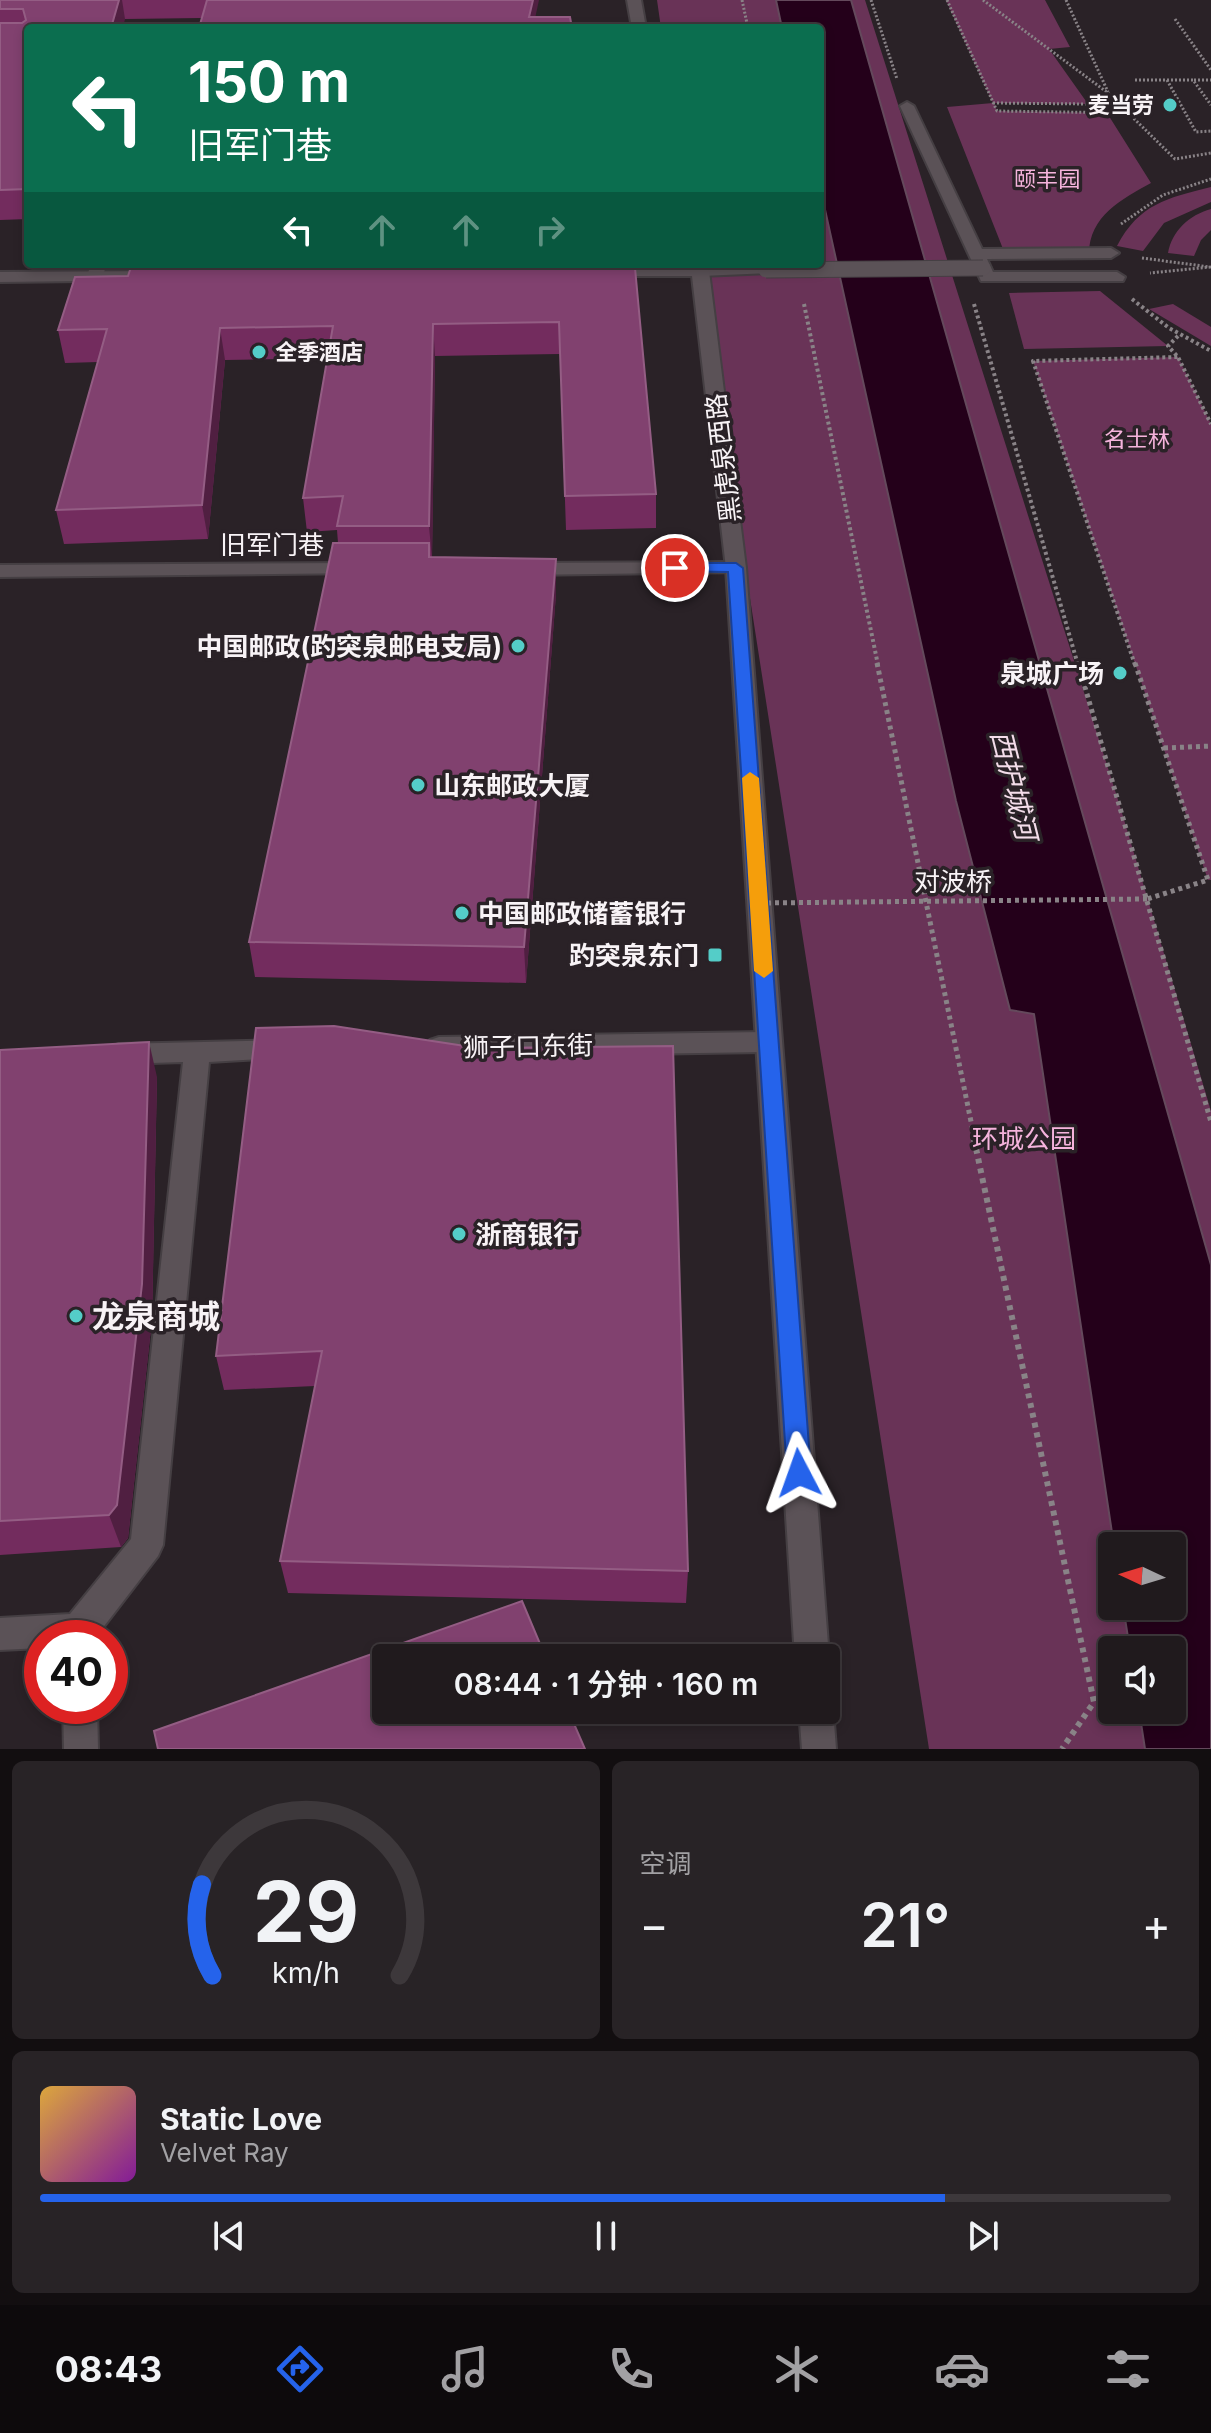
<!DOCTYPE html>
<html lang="zh">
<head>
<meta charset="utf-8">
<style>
	body { margin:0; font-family:Inter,"Noto Sans SC",sans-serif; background:#282326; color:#f1f3f6; height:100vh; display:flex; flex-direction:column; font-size:30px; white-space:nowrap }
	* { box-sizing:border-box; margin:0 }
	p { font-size:26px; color:#a2a1a4 }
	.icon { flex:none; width:44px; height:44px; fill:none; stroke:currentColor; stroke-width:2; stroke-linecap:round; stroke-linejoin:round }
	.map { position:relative; height:1749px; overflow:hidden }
	.sheet { display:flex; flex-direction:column; gap:12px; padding:12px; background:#120e10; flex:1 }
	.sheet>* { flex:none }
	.hud { position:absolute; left:24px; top:24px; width:800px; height:244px; border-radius:8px; box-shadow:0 4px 12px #0003,0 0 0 2px #3d383b; background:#0b6e4f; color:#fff; overflow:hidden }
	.needle { width:52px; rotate:274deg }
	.tools { position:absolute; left:1098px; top:1532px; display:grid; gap:16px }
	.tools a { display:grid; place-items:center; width:88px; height:88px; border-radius:8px; background:#201a1d; box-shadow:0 4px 12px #0003,0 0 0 2px #3d383b; font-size:40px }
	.speed { position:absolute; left:24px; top:1620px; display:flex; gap:16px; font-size:40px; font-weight:700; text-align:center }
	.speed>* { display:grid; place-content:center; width:104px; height:104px; border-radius:50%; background:#201a1d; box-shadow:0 4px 12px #0003,0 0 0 2px #3d383b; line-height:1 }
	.speed .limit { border:12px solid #d22; background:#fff; color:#111 }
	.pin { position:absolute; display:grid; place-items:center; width:68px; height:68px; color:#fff; margin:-34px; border:4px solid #fff; border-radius:50%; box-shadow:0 2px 8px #0007 }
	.me { position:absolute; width:88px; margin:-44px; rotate:356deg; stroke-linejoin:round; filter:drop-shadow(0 0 6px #0008) }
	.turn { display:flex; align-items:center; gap:28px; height:168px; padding:0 32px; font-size:36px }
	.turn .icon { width:104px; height:104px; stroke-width:2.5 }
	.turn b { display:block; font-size:56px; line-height:68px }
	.lanes { display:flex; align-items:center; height:76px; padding:0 32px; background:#0003; justify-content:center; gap:40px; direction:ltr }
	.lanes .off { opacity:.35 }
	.big { font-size:60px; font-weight:600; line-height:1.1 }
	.sheet .widget { flex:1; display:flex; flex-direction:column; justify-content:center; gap:12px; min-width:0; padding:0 28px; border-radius:12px; background:#282326 }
	.sheet .dial { align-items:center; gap:0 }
	.dial svg { height:208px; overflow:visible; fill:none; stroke:#3d383b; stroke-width:7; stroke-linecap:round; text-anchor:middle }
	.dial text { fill:#f1f3f6; stroke:none }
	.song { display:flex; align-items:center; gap:24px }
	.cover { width:96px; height:96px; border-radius:12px; background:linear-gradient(135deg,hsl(40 70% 55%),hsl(290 70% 35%)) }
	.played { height:8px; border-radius:4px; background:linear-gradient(90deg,#2563eb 80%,#3d383b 80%) }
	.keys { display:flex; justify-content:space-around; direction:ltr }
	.heat { display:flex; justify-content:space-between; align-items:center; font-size:44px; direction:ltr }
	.sheet .tiles { flex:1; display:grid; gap:12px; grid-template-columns:1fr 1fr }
	.widget:last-child { grid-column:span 2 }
	.trip { position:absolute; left:372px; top:1644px; width:468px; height:80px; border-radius:8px; background:#201a1d; box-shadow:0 4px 12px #0003,0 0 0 2px #3d383b; font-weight:600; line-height:80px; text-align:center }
	.menu { display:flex; height:128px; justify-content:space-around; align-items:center; background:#0d0a0c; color:#a2a1a4 }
	.menu .icon { width:56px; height:56px }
	.menu .active { color:#2563eb }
	.menu b { font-size:36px; color:#f1f3f6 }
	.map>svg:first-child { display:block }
	.green { fill:#693357; fill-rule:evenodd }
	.water { fill:#24001a; stroke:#64495c; stroke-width:2 }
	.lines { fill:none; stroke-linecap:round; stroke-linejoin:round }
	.pedestrian-casing { stroke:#453f43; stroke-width:4 }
	.minor-casing { stroke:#453f43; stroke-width:4 }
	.tertiary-casing { stroke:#453f43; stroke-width:4 }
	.path-far3 { stroke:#898387; stroke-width:3; stroke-dasharray:2 2; stroke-linecap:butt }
	.path-far2 { stroke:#898387; stroke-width:4; stroke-dasharray:3 3; stroke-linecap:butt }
	.path-far1 { stroke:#898387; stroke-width:5; stroke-dasharray:4 4; stroke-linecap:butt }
	.path { stroke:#898387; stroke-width:6; stroke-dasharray:5 5; stroke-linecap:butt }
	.pedestrian { fill:#5b5257; fill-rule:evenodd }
	.minor { fill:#5b5257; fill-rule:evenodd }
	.tertiary { fill:#5b5257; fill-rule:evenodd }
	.pedestrian-bridge-casing { stroke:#453f43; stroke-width:17; stroke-linecap:butt }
	.path-bridge { stroke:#898387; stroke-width:5; stroke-dasharray:4 4; stroke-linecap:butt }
	.pedestrian-bridge { stroke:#5b5257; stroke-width:15 }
	.wall { fill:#732c5e }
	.shaded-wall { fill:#501f41 }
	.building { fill:#81416f; stroke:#945d84; stroke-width:2 }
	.route { fill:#2563eb; stroke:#184099; stroke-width:2 }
	.slow { fill:#f59e0b }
	.poi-dot { fill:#54cdc8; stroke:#2a2227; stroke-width:3 }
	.labels { text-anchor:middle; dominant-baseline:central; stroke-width:7; stroke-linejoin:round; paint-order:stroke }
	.far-poi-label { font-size:22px; font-weight:bold; fill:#f8f3f6; stroke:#2a2227; text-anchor:end }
	.far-park-label { font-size:22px; fill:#f5b3dc; stroke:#2a2227 }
	.street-label { font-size:26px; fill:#f8f3f6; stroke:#2a2227 }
	.poi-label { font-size:26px; font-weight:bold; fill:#f8f3f6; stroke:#2a2227; text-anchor:end }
	.park-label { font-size:26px; fill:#f5b3dc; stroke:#2a2227 }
	.water-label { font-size:28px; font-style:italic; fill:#f4ddea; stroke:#2a2227 }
	.near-poi-label { font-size:32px; font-weight:bold; fill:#f8f3f6; stroke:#2a2227; text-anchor:start }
</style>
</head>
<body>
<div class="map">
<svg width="1211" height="1749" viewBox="0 0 1211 1749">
	<rect width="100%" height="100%" fill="#2a2227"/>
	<g class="green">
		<path d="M657,0H865L1119,803L1211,1111V1749H929L698,264H820V28H661ZM1112,1546H1172V1606H1112ZM1112,1650H1172V1710H1112Z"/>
		<path d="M946,0H1045L1070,47L1049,49L1088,104L994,103L997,111L1107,113L1151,183C1122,199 1089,216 1089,254H1005L947,107L993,103Z"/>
		<path d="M1211,187V202L1164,223L1143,251L1117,246C1139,204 1167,198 1211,187Z"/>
		<path d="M1211,209V230L1201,240L1194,256L1168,253C1172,231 1189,215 1211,209Z"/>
		<path d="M1100,291L1168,346L1024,349L1009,293Z"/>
		<path d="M1173,304L1211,327V346L1149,309Z"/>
		<path d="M1178,357L1211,424V880H1208L1033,361Z"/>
	</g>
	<path class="water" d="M776,0H851L1211,1265V1749H1145L1139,1710H1172V1650H1130L1123,1606H1172V1546H1114L1034,1014L1010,1010L956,801L820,187V28H782Z"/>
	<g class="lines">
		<defs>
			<g id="pedestrian">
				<path d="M907,102L914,106L982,249L1111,248L1119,253L1111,258L987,259L993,272H1117L1125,277L1123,281H981L900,106Z"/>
				<path d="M766,265L774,270L772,273L701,276L693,271L701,266Z"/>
			</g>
			<g id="minor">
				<path d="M91,264H107L101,280L95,281L87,276Z"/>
				<path d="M736,562L746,568L743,572L522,575L512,569L522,563Z"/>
				<path d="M357,563L364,565L367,569L364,573L0,577V565Z"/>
				<path d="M768,1032L777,1035L781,1042L777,1049L768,1052L439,1057L430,1054L426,1047L430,1040L439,1037Z"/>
				<path d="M286,1040L295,1043L299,1050L295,1057L209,1062L163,1545L158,1556L95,1638H42V1648L0,1650V1618L70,1614L131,1539L183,1062L119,1064L110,1061L106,1054L110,1047L119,1044Z"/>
				<path d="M63,1706H97L98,1749H64Z"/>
			</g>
			<g id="tertiary">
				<path d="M627,0H641L646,28H632Z"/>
				<path d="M691,264H707L709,271L746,568L829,1658L826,1665V1658H795L726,568L692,276H604L596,271L604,266Z"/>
				<path d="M159,271L167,276L165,280L0,282V272Z"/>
				<path d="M826,1697L833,1710L836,1749H802L799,1710H826Z"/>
			</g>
		</defs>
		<use href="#pedestrian" class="pedestrian-casing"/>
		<use href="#minor" class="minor-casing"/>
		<use href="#tertiary" class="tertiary-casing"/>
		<g class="path-far3">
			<path d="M742,0L748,28"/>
			<path d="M871,0L897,79"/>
			<path d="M947,0L997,111L1129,113"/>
			<path d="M983,0L1108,93L1175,159L1211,153"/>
			<path d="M1066,0L1108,92"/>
			<path d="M1175,19L1211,70"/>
			<path d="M1135,80H1193L1211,105"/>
			<path d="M1167,80L1196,132L1211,131"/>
			<path d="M1194,80H1211"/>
			<path d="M993,103L1088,104L1108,93"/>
			<path d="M1121,224L1163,195L1211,179"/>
			<path d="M1142,258L1210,267L1150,273"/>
		</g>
		<g class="path-far2">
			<path d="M1132,299L1169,328L1211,351"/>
			<path d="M804,304L878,665"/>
			<path d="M974,304L1078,665"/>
			<path d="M1178,336L1168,346L1178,357L1211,424"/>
			<path d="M1135,665L1033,361L1178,357"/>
		</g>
		<g class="path-far1">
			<path d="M877,663L975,1141"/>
			<path d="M1078,663L1211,1122"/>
			<path d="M1135,663L1208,880L1147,899"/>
			<path d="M1164,748L1211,746"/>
		</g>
		<path class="path" d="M974,1139L1094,1702L1062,1749"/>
		<use href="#pedestrian" class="pedestrian"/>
		<use href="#minor" class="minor"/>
		<use href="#tertiary" class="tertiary"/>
		<defs>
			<path id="pedestrian-bridge" d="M766,270L983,268"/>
		</defs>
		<use href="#pedestrian-bridge" class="pedestrian-bridge-casing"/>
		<path class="path-bridge" d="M759,903L1147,899"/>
		<use href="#pedestrian-bridge" class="pedestrian-bridge"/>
	</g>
	<g class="wall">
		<path d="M0,0H539L202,18L125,19L28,28V219L0,220Z"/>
		<path d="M617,264L656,494V528L566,530L560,354L435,356L432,557L556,594L526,983L255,977L249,942L338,543L337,530L307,532L303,498L328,358L225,360L208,539L64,544L56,510L98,362L65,363L58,330L128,276Z"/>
		<path d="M256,1028L688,1571L686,1603L288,1593L280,1561L315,1386L224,1390L216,1356Z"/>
		<path d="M0,1050L157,1077L152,1319L128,1538L121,1547L0,1555Z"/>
	</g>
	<g class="shaded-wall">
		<path d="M119,0H122L125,19L123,28H111Z"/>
		<path d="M533,0H539L533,28L529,17Z"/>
		<path d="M433,324L435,356L432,560L429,526Z"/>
		<path d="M220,328L225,360L208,539L202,505Z"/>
		<path d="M556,559V594L526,983L524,947Z"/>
		<path d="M149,1042L157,1077L152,1319L128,1538L121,1547L109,1515Z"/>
	</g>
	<g class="building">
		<path d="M0,0H119L111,28H28V189L0,190V23H22L26,20L23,9H0Z"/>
		<path d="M207,0H533L529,17H570L572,28H199Z"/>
		<path d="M132,264H617L618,268H635L656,494L565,496L559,322L433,324L429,526H337L343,496L303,498L333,326L220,328L202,505L56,510L107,329L58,330L75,277L128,276Z"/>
		<path d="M333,543H429V557L556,559L524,947L249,942Z"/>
		<path d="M334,1026L478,1048L673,1046L688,1571L280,1561L322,1351L216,1356L256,1028Z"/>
		<path d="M149,1042L142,1284L117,1505L109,1515L0,1521V1050Z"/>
		<path d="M522,1601L546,1658H386V1710H568L585,1749H158L154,1731Z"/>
	</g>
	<path class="route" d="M675,563H736L743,568L811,1473L808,1481L799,1484L791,1481L787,1473L728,572L669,571V565Z"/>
	<path class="slow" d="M750,772L759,778L773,971L764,978L754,971L742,778Z"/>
	<g class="poi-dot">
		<circle cx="1170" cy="105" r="8"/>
		<circle cx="259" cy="352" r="8"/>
		<circle cx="518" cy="646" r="8"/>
		<circle cx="1120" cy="673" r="8"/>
		<circle cx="418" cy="785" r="8"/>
		<circle cx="462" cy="913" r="8"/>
		<rect x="707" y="947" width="16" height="16" rx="4"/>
		<circle cx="459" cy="1234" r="8"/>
		<circle cx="76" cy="1316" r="8"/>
	</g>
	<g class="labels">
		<g class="far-poi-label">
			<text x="1154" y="105">麦当劳</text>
			<text x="275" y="352" text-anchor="start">全季酒店</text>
		</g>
		<g class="far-park-label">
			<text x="1047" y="179">颐丰园</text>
			<text x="1137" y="439">名士林</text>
		</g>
		<g class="street-label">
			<text transform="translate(723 458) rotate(-97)">黑虎泉西路</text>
			<text x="272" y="544">旧军门巷</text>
			<text x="953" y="881">对波桥</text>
			<text transform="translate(528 1046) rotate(-1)">狮子口东街</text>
		</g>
		<g class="poi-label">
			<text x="502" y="646">中国邮政(趵突泉邮电支局)</text>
			<text x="1104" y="673">泉城广场</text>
			<text x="434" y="785" text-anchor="start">山东邮政大厦</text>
			<text x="478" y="913" text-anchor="start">中国邮政储蓄银行</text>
			<text x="699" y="955">趵突泉东门</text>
			<text x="475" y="1234" text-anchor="start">浙商银行</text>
		</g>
		<g class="park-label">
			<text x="1024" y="1138">环城公园</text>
		</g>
		<g class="water-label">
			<text transform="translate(1014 785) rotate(76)">西护城河</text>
		</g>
		<g class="near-poi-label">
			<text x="92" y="1316">龙泉商城</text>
		</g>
	</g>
</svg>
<div class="tools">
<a><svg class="needle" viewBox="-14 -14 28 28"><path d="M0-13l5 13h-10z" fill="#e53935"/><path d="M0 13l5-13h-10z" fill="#a2a1a4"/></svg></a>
<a><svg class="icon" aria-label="sound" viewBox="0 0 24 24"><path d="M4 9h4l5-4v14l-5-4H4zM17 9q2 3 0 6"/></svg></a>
</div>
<div class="speed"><div class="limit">40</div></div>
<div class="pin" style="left:675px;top:568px;background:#d93025"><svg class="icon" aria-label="arrive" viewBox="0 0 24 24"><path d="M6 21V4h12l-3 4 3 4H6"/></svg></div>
<svg class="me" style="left:799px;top:1473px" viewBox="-20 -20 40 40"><path d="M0-17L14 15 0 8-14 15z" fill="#2563eb" stroke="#fff" stroke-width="4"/></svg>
<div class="trip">08:44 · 1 分钟 · 160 m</div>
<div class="hud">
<div class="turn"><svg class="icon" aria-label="left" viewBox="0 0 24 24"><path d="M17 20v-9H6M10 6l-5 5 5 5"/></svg><div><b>150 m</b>旧军门巷</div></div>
<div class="lanes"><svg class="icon" aria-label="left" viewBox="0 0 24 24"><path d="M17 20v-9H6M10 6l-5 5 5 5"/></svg><svg class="icon off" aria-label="ahead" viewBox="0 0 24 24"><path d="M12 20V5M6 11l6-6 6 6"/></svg><svg class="icon off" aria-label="ahead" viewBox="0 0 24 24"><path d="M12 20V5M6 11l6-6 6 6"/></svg><svg class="icon off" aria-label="right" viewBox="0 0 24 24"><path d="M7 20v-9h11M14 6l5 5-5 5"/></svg></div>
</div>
</div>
<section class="sheet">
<div class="tiles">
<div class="widget dial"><svg viewBox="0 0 100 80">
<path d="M14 69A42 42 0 1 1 86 69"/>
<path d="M14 69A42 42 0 0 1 10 34" stroke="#2563eb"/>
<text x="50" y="56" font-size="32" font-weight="700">29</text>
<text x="50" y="72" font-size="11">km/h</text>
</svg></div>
<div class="widget"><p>空调</p>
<div class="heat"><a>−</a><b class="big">21°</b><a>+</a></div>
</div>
<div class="widget">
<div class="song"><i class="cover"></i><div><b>Static Love</b><p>Velvet Ray</p></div></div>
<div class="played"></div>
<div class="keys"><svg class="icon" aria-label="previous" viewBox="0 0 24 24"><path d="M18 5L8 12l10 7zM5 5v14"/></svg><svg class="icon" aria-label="pause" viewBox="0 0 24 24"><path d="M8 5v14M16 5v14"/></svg><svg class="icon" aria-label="next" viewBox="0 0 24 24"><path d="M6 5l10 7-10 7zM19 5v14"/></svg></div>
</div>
</div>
</section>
<nav class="menu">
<b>08:43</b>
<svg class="icon active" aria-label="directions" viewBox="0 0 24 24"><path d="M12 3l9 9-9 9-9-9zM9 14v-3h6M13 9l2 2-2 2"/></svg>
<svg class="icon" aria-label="music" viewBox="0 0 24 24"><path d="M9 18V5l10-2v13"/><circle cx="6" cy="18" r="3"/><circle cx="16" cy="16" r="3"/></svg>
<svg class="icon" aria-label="phone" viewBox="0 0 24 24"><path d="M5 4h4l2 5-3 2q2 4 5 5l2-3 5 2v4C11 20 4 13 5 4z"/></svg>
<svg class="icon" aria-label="climate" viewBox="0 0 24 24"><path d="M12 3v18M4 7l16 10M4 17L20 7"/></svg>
<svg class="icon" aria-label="car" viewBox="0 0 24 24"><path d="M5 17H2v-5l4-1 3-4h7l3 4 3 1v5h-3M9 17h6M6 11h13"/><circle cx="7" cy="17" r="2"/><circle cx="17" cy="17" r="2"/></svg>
<svg class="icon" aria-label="filters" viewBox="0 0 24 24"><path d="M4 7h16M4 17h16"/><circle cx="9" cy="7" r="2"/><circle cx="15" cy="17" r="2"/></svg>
</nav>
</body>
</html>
